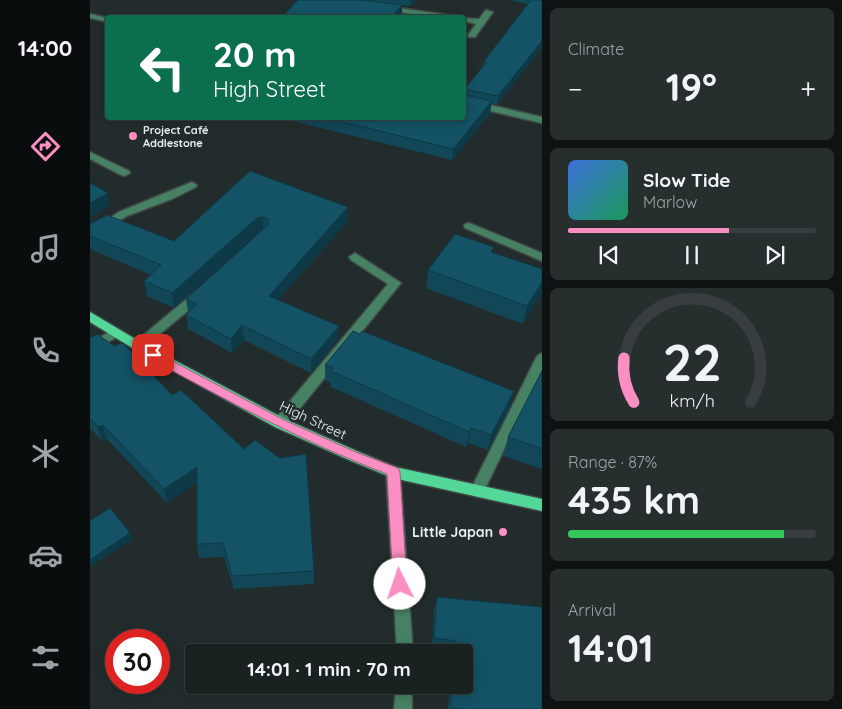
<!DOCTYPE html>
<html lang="en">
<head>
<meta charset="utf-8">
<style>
	body { margin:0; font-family:Quicksand,sans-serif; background:#272e2e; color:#f1f3f6; height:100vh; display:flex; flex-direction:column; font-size:19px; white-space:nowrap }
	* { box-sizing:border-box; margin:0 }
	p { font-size:16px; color:#9fa3a5 }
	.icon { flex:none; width:28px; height:28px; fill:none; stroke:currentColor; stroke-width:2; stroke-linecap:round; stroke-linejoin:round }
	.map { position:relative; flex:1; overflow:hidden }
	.drawer { display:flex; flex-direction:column; gap:8px; padding:8px; background:#0e1212; width:300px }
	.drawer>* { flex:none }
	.top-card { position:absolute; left:15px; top:15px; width:361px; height:105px; border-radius:5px; box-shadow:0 2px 12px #0003,0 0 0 1px #383e3f; background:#0b6e4f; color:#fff; overflow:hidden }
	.speed { position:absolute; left:15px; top:629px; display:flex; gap:10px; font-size:25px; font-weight:700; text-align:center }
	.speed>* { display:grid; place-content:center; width:65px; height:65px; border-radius:50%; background:#1a2121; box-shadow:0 2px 12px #0003,0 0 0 1px #383e3f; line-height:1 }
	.speed .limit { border:8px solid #d22; background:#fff; color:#111 }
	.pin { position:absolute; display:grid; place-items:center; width:42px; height:42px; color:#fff; margin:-21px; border-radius:10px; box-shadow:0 2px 8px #0006 }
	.me { position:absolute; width:55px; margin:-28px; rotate:356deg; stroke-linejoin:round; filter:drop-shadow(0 0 4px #0008) }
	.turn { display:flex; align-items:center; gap:18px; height:105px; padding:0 25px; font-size:22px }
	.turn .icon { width:65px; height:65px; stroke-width:2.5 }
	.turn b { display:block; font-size:35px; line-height:42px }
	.big { font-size:38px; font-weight:800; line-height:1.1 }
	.drawer .tile { flex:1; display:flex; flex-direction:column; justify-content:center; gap:8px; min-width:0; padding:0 18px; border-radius:8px; background:#272e2e }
	.drawer .dial { align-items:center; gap:0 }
	.dial svg { height:130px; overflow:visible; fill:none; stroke:#383e3f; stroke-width:7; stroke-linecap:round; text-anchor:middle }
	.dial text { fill:#f1f3f6; stroke:none }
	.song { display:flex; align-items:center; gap:15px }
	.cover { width:60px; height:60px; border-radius:8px; background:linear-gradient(135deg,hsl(220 70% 55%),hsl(150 70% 35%)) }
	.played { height:5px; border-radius:2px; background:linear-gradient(90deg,#fb8fc3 65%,#383e3f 65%) }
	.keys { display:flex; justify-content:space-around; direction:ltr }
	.heat { display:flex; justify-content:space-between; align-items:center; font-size:28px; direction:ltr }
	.charge { height:8px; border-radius:4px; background:linear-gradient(90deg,#34c759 87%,#383e3f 0) }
	.trip { position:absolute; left:95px; top:644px; width:288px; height:50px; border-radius:5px; background:#1a2121; box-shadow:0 2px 12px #0003,0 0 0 1px #383e3f; font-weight:800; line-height:50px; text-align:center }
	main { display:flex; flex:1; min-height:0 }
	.tabs { display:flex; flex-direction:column; width:90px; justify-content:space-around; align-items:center; background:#0a0d0d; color:#9fa3a5 }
	.tabs .icon { width:35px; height:35px }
	.tabs .active { color:#fb8fc3 }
	.tabs b { font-size:22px; color:#f1f3f6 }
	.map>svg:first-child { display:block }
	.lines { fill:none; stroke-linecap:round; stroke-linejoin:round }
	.minor-casing { stroke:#3f4747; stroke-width:3 }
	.major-casing { stroke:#3f4747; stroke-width:3 }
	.minor { fill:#478163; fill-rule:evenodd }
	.major { fill:#54d89a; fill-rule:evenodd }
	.wall { fill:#114757 }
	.shaded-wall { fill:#0e3947 }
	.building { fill:#145265; stroke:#0e3947 }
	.route { fill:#fb8fc3; stroke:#a35d7f }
	.poi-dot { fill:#fb8fc3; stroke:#232c2c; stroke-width:2 }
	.labels { text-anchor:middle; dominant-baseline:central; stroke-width:5; stroke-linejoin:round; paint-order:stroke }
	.far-poi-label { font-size:11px; font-weight:bold; fill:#e9f0ef; stroke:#232c2c; text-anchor:start }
	.street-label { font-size:14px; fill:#e9f0ef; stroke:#232c2c }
	.poi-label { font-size:14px; font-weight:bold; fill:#e9f0ef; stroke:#232c2c; text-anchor:end }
</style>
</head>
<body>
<main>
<nav class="tabs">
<b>14:00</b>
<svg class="icon active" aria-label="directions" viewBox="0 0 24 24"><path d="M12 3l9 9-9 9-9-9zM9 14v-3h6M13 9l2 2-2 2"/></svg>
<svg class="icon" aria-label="music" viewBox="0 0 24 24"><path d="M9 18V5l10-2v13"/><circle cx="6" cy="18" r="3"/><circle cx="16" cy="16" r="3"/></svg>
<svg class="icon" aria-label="phone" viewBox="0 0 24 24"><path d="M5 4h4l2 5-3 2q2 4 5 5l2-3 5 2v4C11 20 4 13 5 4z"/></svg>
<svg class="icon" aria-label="climate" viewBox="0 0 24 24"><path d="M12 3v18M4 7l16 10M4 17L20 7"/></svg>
<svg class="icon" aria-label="car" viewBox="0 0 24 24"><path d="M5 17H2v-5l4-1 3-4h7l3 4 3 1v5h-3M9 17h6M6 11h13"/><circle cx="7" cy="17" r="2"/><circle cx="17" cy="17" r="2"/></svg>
<svg class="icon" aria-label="filters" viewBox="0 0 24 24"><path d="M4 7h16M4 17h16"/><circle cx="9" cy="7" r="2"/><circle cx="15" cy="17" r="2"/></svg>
</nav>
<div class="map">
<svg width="452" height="709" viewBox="0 0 452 709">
	<rect width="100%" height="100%" fill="#232c2c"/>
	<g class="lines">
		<defs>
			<g id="minor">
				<path d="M294,6L366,16L370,18H346L297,10H294Z"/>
				<path d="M396,10L403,12L385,37H379L378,35L386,24L374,21V18H371L389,19Z"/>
				<path d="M0,14L18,18V22L0,18Z"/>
				<path d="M374,99L452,117V123L374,105Z"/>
				<path d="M0,152L39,171L40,173L35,176L31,175L0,159Z"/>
				<path d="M102,182L107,185L106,187L82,199L37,216L0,239V231L29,212Z"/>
				<path d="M379,223L452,253V261L375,228L374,226L375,224Z"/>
				<path d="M265,253L311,283L195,427L190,428L185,427L183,423L185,419L298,284L261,260L259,257Z"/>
				<path d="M109,291L113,292L115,295L113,298L52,349H44L42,346L44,343L105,292Z"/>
				<path d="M26,328L32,332L30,335L0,353V343Z"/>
				<path d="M452,353V371L394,491L392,495L387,497L382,495L380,491L446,358L448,355Z"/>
				<path d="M303,466L308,468L310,472L323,652H307L296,472L298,468Z"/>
				<path d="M306,685H322V709H304Z"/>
			</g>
			<path id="major" d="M0,312L52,343L195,419L269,452L305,467L452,499V511L303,478L259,460L185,427L44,349L0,322Z"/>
		</defs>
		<use href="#minor" class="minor-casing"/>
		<use href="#major" class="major-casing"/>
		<use href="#minor" class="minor"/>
		<use href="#major" class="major"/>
	</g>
	<g class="wall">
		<path d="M208,0H326L320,6L312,5V15L309,18H191Z"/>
		<path d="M419,0H452V47L407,105L401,103L400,113L362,160L190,118H374V89L393,67L394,61L438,4Z"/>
		<path d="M160,171L258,221L188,300L248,340L221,373L154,340L142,353L98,329L96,315L98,312L96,299L170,232L168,233L84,308L57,296L54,281L61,275L0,249V224L84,241Z"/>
		<path d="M403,253L452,269L433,324L336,288L338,270Z"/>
		<path d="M0,338L224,571V584L144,589L134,557L109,558L107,544V482L77,503L17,439L12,441L0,428Z"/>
		<path d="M235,365L420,406L398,450L378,443L376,447L241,387V383L235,380Z"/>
		<path d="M452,371V469L413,456L418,437Z"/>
		<path d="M347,597L452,709H358L360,685H374V652H342L344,611Z"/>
	</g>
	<g class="shaded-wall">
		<path d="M320,0H326L320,6Z"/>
		<path d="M312,5V15L309,18H301Z"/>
		<path d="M452,41V47L407,105L408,96Z"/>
		<path d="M402,101L400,113L362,160L363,149Z"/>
		<path d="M18,193L20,205L1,217L2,222L0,223V203Z"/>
		<path d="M258,207V221L179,310V296Z"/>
		<path d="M173,217V231L168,233L84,308L82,293L167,218Z"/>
		<path d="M452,282V294L433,324L437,306Z"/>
		<path d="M152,325L154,340L142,353L141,339Z"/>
		<path d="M249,326L248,340L221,373V359Z"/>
		<path d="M424,391L420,406L398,450L401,435Z"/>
		<path d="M13,425L17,439L12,441L8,427Z"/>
		<path d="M381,428L378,443L376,447L379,432Z"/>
		<path d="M107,467L109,481L77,503L74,489Z"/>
		<path d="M40,533L42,540L0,567V560Z"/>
	</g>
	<g class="building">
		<path d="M208,0H272L312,5L301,18H191Z"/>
		<path d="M441,0H452V41L408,96L374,89L397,62L394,61Z"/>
		<path d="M374,87L375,95L402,101L363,149L237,118H374Z"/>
		<path d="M160,171L258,207L179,296L249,326L221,359L152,325L141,339L96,315L107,304L96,299L178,225V219L173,217L167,218L82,293L54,281L71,265L0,236V224L17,215L84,241Z"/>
		<path d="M0,183L18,193L0,203Z"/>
		<path d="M365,234L404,247L401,252L452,269V282L437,306L338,270Z"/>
		<path d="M263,331L270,334L272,331L424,391L401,435L381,428L379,432L241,371L244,368L235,365Z"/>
		<path d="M7,334L24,346L33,343L82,395L91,390L154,449L165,440L190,458L216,454L224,571L142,576L133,543L107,544V467L74,489L13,425L8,427L0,418V338Z"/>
		<path d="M452,371V449L418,437Z"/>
		<path d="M20,508L40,533L0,560V521Z"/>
		<path d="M347,597L452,607V709H371L360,707L362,685H374V652H364L365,641L344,638Z"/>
	</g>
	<path class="route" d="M63,351L194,420L268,453L308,468L310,472L317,584L315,588L310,590L305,588L303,584L297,474C213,442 138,401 59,358L58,355Z"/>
	<g class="poi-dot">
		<circle cx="43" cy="136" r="5"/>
		<circle cx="413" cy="532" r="5"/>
	</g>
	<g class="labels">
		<g class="far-poi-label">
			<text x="53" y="130">Project Café<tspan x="53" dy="13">Addlestone</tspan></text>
		</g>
		<g class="street-label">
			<text transform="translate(223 420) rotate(25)">High Street</text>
		</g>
		<g class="poi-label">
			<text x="403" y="532">Little Japan</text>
		</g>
	</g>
</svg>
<div class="speed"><div class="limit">30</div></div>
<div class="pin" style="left:63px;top:355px;background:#d93025"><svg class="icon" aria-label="arrive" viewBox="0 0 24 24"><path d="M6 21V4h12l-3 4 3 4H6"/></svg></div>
<svg class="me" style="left:310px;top:584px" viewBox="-20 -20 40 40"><circle r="19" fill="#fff"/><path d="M0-13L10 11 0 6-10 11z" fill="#fb8fc3"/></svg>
<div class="trip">14:01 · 1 min · 70 m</div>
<div class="top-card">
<div class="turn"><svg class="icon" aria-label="left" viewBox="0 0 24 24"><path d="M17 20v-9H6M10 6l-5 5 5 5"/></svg><div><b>20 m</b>High Street</div></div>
</div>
</div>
<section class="drawer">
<div class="tile"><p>Climate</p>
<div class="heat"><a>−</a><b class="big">19°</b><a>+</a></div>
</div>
<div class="tile">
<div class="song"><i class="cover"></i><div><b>Slow Tide</b><p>Marlow</p></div></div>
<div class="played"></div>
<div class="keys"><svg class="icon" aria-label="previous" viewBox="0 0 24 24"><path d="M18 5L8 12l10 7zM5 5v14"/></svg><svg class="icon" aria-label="pause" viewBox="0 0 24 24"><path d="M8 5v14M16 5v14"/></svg><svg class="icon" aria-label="next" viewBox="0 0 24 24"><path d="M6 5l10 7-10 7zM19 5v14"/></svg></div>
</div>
<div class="tile dial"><svg viewBox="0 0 100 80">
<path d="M14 69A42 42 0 1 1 86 69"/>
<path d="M14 69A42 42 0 0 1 8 42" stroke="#fb8fc3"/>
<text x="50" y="56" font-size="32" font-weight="700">22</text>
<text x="50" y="72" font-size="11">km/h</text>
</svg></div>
<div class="tile"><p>Range · 87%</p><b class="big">435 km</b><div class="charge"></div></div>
<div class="tile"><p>Arrival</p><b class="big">14:01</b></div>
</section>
</main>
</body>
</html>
